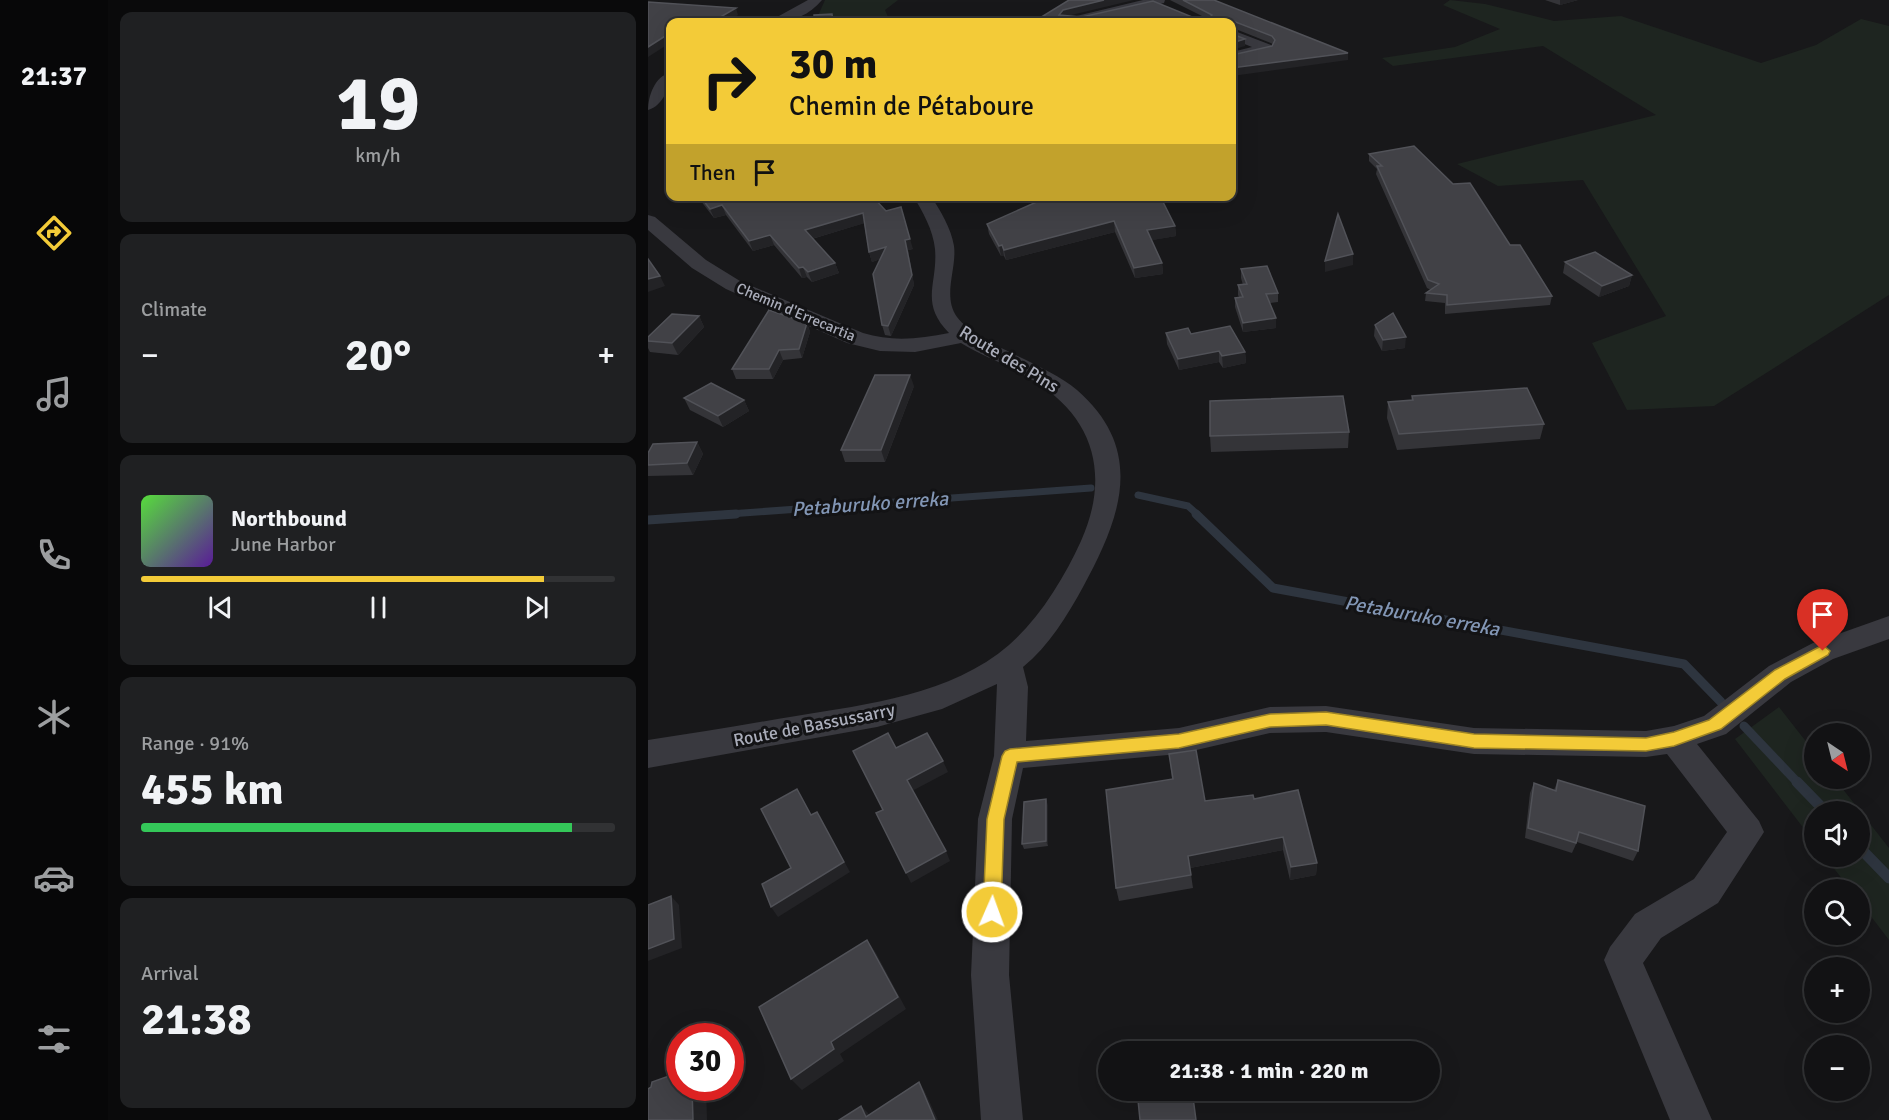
<!DOCTYPE html>
<html lang="en">
<head>
<meta charset="utf-8">
<style>
	body { margin:0; font-family:Signika,sans-serif; background:#1f2022; color:#f1f3f6; height:100vh; display:flex; flex-direction:column; font-size:22px; white-space:nowrap }
	* { box-sizing:border-box; margin:0 }
	p { font-size:20px; color:#9c9ea0 }
	.icon { flex:none; width:33px; height:33px; fill:none; stroke:currentColor; stroke-width:2; stroke-linecap:round; stroke-linejoin:round }
	.map { position:relative; flex:1; overflow:hidden }
	.sheet { display:flex; flex-direction:column; gap:12px; padding:12px; background:#0a0a0b; width:540px }
	.sheet>* { flex:none }
	.guide { position:absolute; left:18px; top:18px; width:570px; height:183px; border-radius:12px; box-shadow:0 6px 24px #0002,0 0 0 2px #313234; background:#f3cb38; color:#111; overflow:hidden }
	.needle { width:39px; rotate:145deg }
	.tools { position:absolute; left:1156px; top:723px; display:grid; gap:12px }
	.tools a { display:grid; place-items:center; width:66px; height:66px; border-radius:50%; background:#121214; box-shadow:0 6px 24px #0002,0 0 0 2px #313234; font-size:30px }
	.speed { position:absolute; left:18px; top:1023px; display:flex; gap:12px; font-size:30px; font-weight:700; text-align:center }
	.speed>* { display:grid; place-content:center; width:78px; height:78px; border-radius:50%; background:#121214; box-shadow:0 6px 24px #0002,0 0 0 2px #313234; line-height:1 }
	.speed .limit { border:9px solid #d22; background:#fff; color:#111 }
	.pin { position:absolute; display:grid; place-items:center; width:51px; height:51px; color:#fff; margin:-62px -26px; border-radius:50% 50% 50% 0; rotate:-45deg; box-shadow:0 0 6px #0007 }
	.pin .icon { rotate:45deg }
	.me { position:absolute; width:66px; margin:-33px; rotate:2deg; stroke-linejoin:round; filter:drop-shadow(0 0 4px #0008) }
	.turn { display:flex; align-items:center; gap:21px; height:126px; padding:0 24px; font-size:27px }
	.turn .icon { width:78px; height:78px; stroke-width:2.5 }
	.turn b { display:block; font-size:42px; line-height:51px }
	.then { display:flex; align-items:center; height:57px; padding:0 24px; background:#0003; gap:12px; font-size:22px }
	.big { font-size:45px; font-weight:700; line-height:1.1 }
	.sheet .card { flex:1; display:flex; flex-direction:column; justify-content:center; gap:9px; min-width:0; padding:0 21px; border-radius:12px; background:#1f2022 }
	.sheet .dial { align-items:center; gap:0 }
	.dial b { font-size:78px; line-height:1 }
	.song { display:flex; align-items:center; gap:18px }
	.cover { width:72px; height:72px; border-radius:9px; background:linear-gradient(135deg,hsl(110 70% 55%),hsl(270 70% 35%)) }
	.played { height:6px; border-radius:3px; background:linear-gradient(90deg,#f3cb38 85%,#313234 85%) }
	.keys { display:flex; justify-content:space-around; direction:ltr }
	.heat { display:flex; justify-content:space-between; align-items:center; font-size:33px; direction:ltr }
	.charge { height:9px; border-radius:4px; background:linear-gradient(90deg,#34c759 91%,#313234 0) }
	.trip { position:absolute; left:450px; top:1041px; width:342px; height:60px; border-radius:30px; background:#121214; box-shadow:0 6px 24px #0002,0 0 0 2px #313234; font-weight:700; line-height:60px; text-align:center }
	main { display:flex; flex:1; min-height:0 }
	.tab-bar { display:flex; flex-direction:column; width:108px; justify-content:space-around; align-items:center; background:#070708; color:#9c9ea0 }
	.tab-bar .icon { width:42px; height:42px }
	.tab-bar .active { color:#f3cb38 }
	.tab-bar b { font-size:27px; color:#f1f3f6 }
	.map>svg:first-child { display:block }
	.green { fill:#1e2520 }
	.lines { fill:none; stroke-linecap:round; stroke-linejoin:round }
	.stream-far2 { stroke:#2e353f; stroke-width:7 }
	.stream-far1 { stroke:#2e353f; stroke-width:9 }
	.stream { stroke:#2e353f; stroke-width:11 }
	.minor { fill:#39393f; fill-rule:evenodd }
	.wall { fill:#343438 }
	.shaded-wall { fill:#232326 }
	.building { fill:#414146; stroke:#515258; stroke-width:1.5 }
	.route { fill:#f3cb38; stroke:#9e8424; stroke-width:1.5 }
	.labels { text-anchor:middle; dominant-baseline:central; stroke-width:6; stroke-linejoin:round; paint-order:stroke }
	.far-street-label { font-size:15px; fill:#aaadba; stroke:#131315 }
	.street-label { font-size:18px; fill:#aaadba; stroke:#131315 }
	.water-label { font-size:20px; font-style:italic; fill:#8296b5; stroke:#131315 }
</style>
</head>
<body>
<main>
<nav class="tab-bar">
<b>21:37</b>
<svg class="icon active" aria-label="directions" viewBox="0 0 24 24"><path d="M12 3l9 9-9 9-9-9zM9 14v-3h6M13 9l2 2-2 2"/></svg>
<svg class="icon" aria-label="music" viewBox="0 0 24 24"><path d="M9 18V5l10-2v13"/><circle cx="6" cy="18" r="3"/><circle cx="16" cy="16" r="3"/></svg>
<svg class="icon" aria-label="phone" viewBox="0 0 24 24"><path d="M5 4h4l2 5-3 2q2 4 5 5l2-3 5 2v4C11 20 4 13 5 4z"/></svg>
<svg class="icon" aria-label="climate" viewBox="0 0 24 24"><path d="M12 3v18M4 7l16 10M4 17L20 7"/></svg>
<svg class="icon" aria-label="car" viewBox="0 0 24 24"><path d="M5 17H2v-5l4-1 3-4h7l3 4 3 1v5h-3M9 17h6M6 11h13"/><circle cx="7" cy="17" r="2"/><circle cx="17" cy="17" r="2"/></svg>
<svg class="icon" aria-label="filters" viewBox="0 0 24 24"><path d="M4 7h16M4 17h16"/><circle cx="9" cy="7" r="2"/><circle cx="15" cy="17" r="2"/></svg>
</nav>
<section class="sheet">
<div class="card dial"><b>19</b><p>km/h</p></div>
<div class="card"><p>Climate</p>
<div class="heat"><a>−</a><b class="big">20°</b><a>+</a></div>
</div>
<div class="card">
<div class="song"><i class="cover"></i><div><b>Northbound</b><p>June Harbor</p></div></div>
<div class="played"></div>
<div class="keys"><svg class="icon" aria-label="previous" viewBox="0 0 24 24"><path d="M18 5L8 12l10 7zM5 5v14"/></svg><svg class="icon" aria-label="pause" viewBox="0 0 24 24"><path d="M8 5v14M16 5v14"/></svg><svg class="icon" aria-label="next" viewBox="0 0 24 24"><path d="M6 5l10 7-10 7zM19 5v14"/></svg></div>
</div>
<div class="card"><p>Range · 91%</p><b class="big">455 km</b><div class="charge"></div></div>
<div class="card"><p>Arrival</p><b class="big">21:38</b></div>
</section>
<div class="map">
<svg width="1241" height="1120" viewBox="0 0 1241 1120">
	<rect width="100%" height="100%" fill="#18181a"/>
	<g class="green">
		<path d="M177,0H250L237,10L242,22H175L169,18Z"/>
		<path d="M802,0L837,4L906,21L973,16L1113,63L1168,45L1213,19L1241,26V295L1066,406L979,410L944,343L1018,316L935,180L850,186L809,164L1008,115L895,46L745,66L734,58L807,47L852,29L795,5Z"/>
		<path d="M1131,707L1167,753V778L1187,779L1241,848V940L1212,902V890L1202,889L1177,857L1212,856V812H1167V843L1087,739Z"/>
	</g>
	<g class="lines">
		<g class="stream-far2">
			<path d="M490,495L540,506L550,515"/>
			<path d="M67,515L443,488"/>
		</g>
		<g class="stream-far1">
			<path d="M548,514L625,588L1036,664L1073,702"/>
			<path d="M0,520L88,514"/>
			<path d="M1096,726L1150,783"/>
		</g>
		<g class="stream">
			<path d="M1149,782L1178,812"/>
			<path d="M1212,848L1241,878"/>
		</g>
		<g class="minor">
			<path d="M160,0H174C161,16 140,24 120,22Z"/>
			<path d="M495,0H517L516,3L435,22H414L416,19Z"/>
			<path d="M584,30L623,45L625,48L623,51L584,60V52L604,47L584,39Z"/>
			<path d="M22,73C23,85 15,106 0,110C0,96 7,76 22,73Z"/>
			<path d="M265,196H283C293,212 303,228 306,246C309,269 294,296 309,317C330,345 398,363 429,390C499,451 472,519 435,587C419,616 401,646 375,667L380,687L378,741L531,728L622,707L678,706L826,728L998,731L1026,726L1056,716L1121,666L1165,643L1241,616V639L1185,659L1143,682L1078,734L1049,744L1111,821L1116,832L1070,903L1013,938L995,963L1064,1120H1022L956,960L962,947L987,914L1046,879L1079,832L1019,754L998,757L826,754L678,732L622,733L531,754L375,768L364,819L361,975L375,1120H333L323,975L330,819L346,756L349,684L294,709L229,727L0,768V740C49,733 99,724 148,716C220,704 303,695 361,645C392,618 416,578 433,541C462,476 447,418 386,381C363,366 336,357 313,343L267,352L232,351L199,343L78,289L44,268L0,230V215L7,217L58,260L92,281L215,333C244,342 271,339 301,333C271,302 290,284 287,249C285,230 275,212 265,196Z"/>
		</g>
	</g>
	<g class="wall">
		<path d="M522,0H566L700,53V60L584,55L624,46L625,44L585,28L584,29V22H396L395,16L434,17H556Z"/>
		<path d="M897,0H930L912,5Z"/>
		<path d="M721,154L862,245L904,296L902,305L797,314V303L777,301L778,293L783,290L779,288L728,174L729,169L721,161Z"/>
		<path d="M49,196H224L265,249L260,250L266,285L243,336L237,335L234,325L232,259L224,262L221,252L216,223L164,239L187,263L191,273L164,282L159,277L154,278L126,245L105,251L78,215L66,218Z"/>
		<path d="M402,196L527,226L528,236L503,240L514,263L515,274L487,278L467,232L358,260L356,256H353L341,234L339,224Z"/>
		<path d="M917,262L984,275L981,286L951,297L915,273Z"/>
		<path d="M593,269L630,293V302L621,303L628,318V328L595,332L587,307V298L591,297L590,295V285H595L593,278Z"/>
		<path d="M51,316L56,327L30,355L2,352L0,348V337Z"/>
		<path d="M159,323L162,332L154,358L135,360L125,379H88L84,369Z"/>
		<path d="M727,325L757,348L734,351L726,336Z"/>
		<path d="M518,333L543,334L597,352L598,363L575,368L571,362L531,370L519,344Z"/>
		<path d="M266,386L237,462H197L193,450Z"/>
		<path d="M764,396L896,424L892,439L749,450L739,418L740,402L763,401Z"/>
		<path d="M36,398L96,400L101,411L75,427L42,410Z"/>
		<path d="M701,432L700,448L563,452L562,436Z"/>
		<path d="M49,442L55,454L45,475L0,476V453Z"/>
		<path d="M521,754L557,801L606,799L669,863L668,875L642,880L635,850L542,868L545,888L471,901L468,888L524,779Z"/>
		<path d="M910,780L990,851L985,861L929,842L924,853L877,838L882,793L886,783L906,790Z"/>
		<path d="M400,805V846L376,849L374,844Z"/>
	</g>
	<g class="shaded-wall">
		<path d="M456,0H486L415,17L411,15L415,10Z"/>
		<path d="M912,0H930L912,5Z"/>
		<path d="M88,8L90,15L79,22H64Z"/>
		<path d="M22,33V43L0,57V47Z"/>
		<path d="M597,39V46L584,50V43Z"/>
		<path d="M700,53V60L584,76V68Z"/>
		<path d="M74,205L78,215L66,218L62,209Z"/>
		<path d="M215,213L217,223L160,240L157,230Z"/>
		<path d="M466,221L467,232L358,260L356,250Z"/>
		<path d="M527,226L528,236L500,241L499,230Z"/>
		<path d="M122,235L126,245L105,251L101,241Z"/>
		<path d="M262,239L265,249L260,250L266,285L243,336L240,326L257,240Z"/>
		<path d="M354,245L356,256H353L351,246Z"/>
		<path d="M238,247L241,256L224,262L221,252Z"/>
		<path d="M705,254V265L677,272V261Z"/>
		<path d="M187,263L191,273L164,282L160,272Z"/>
		<path d="M514,263L515,274L487,278L486,268Z"/>
		<path d="M155,267L159,277L154,278L151,268Z"/>
		<path d="M984,275L981,286L951,297L954,286Z"/>
		<path d="M12,276L17,286L0,292V279Z"/>
		<path d="M51,316L56,327L30,355L24,343Z"/>
		<path d="M628,318V328L595,332V323Z"/>
		<path d="M159,323L162,332L154,358L151,349Z"/>
		<path d="M758,337L757,348L734,351L735,340Z"/>
		<path d="M131,350L135,360L125,379L121,369Z"/>
		<path d="M571,351V362L531,370L530,359Z"/>
		<path d="M597,352L598,363L575,368L574,356Z"/>
		<path d="M262,375L266,386L237,462L233,450Z"/>
		<path d="M96,400L101,411L75,427L70,416Z"/>
		<path d="M49,442L55,454L45,475L39,463Z"/>
		<path d="M295,761L300,772L264,791L259,780Z"/>
		<path d="M398,799L400,805V846L398,841Z"/>
		<path d="M169,812L202,872L130,917L123,907L196,862Z"/>
		<path d="M635,837V850L542,868L540,856Z"/>
		<path d="M298,851L302,861L263,883L258,873Z"/>
		<path d="M669,863L668,875L642,880L643,867Z"/>
		<path d="M23,896L31,905L34,948L0,961V949Z"/>
		<path d="M219,940L228,953L258,1009L192,1054L196,1061L154,1090L143,1079L183,1042Z"/>
		<path d="M271,1082L276,1090L290,1120H287Z"/>
		<path d="M44,1088H58L59,1120H45Z"/>
		<path d="M213,1106L220,1113L223,1120L218,1117Z"/>
	</g>
	<g class="building">
		<path d="M421,0H456L415,10L411,15L434,17L505,1L544,17H562L564,15L535,0H566L700,53L584,68V54V55L624,46L627,40L624,36L585,21L582,22H418L395,16Z"/>
		<path d="M0,2L88,8L64,22H22V33L0,47Z"/>
		<path d="M184,14L185,22H166V15Z"/>
		<path d="M584,34L597,39L584,43Z"/>
		<path d="M766,146L805,184L822,183L862,245H872L904,296L799,305V295L778,293L791,284L780,280L729,166H734L721,154Z"/>
		<path d="M52,196H224L238,211L253,207L262,239L257,240L264,275L240,326L234,325L225,274L238,247L221,252L215,213L157,230L187,263L160,272L155,267L151,268L122,235L101,241L74,205L62,209Z"/>
		<path d="M402,196H512L527,226L499,230L514,263L486,268L466,221L356,250L354,245L351,246L339,224Z"/>
		<path d="M690,214L705,254L677,261Z"/>
		<path d="M947,252L984,275L954,286L917,262Z"/>
		<path d="M0,259L12,276L0,279Z"/>
		<path d="M619,266L630,293L618,294L628,318L595,323L587,298L595,297L590,285L599,284L593,269Z"/>
		<path d="M121,310L159,323L151,349L131,350L121,369H84Z"/>
		<path d="M745,313L758,337L735,340L727,325Z"/>
		<path d="M24,314L51,316L24,343L0,341V337Z"/>
		<path d="M582,326L597,352L574,356L571,351L530,359L518,333L540,328L543,334Z"/>
		<path d="M227,375H262L233,450H193Z"/>
		<path d="M63,383L96,400L70,416L36,398Z"/>
		<path d="M879,388L896,424L751,434L740,402L765,400L764,396Z"/>
		<path d="M695,396L701,432L562,436V401Z"/>
		<path d="M49,442L39,463L0,465V453L5,444Z"/>
		<path d="M240,733L248,748L279,733L295,761L259,780L298,851L258,873L228,813L235,810L205,751Z"/>
		<path d="M548,750L557,801L605,795L606,799L650,790L669,863L643,867L635,837L540,856L543,875L468,888L458,790L525,779L521,754Z"/>
		<path d="M910,780L997,806L990,851L931,832L928,843L880,828L886,783L908,791Z"/>
		<path d="M149,789L163,815L169,812L196,862L123,907L114,884L143,868L113,809Z"/>
		<path d="M398,799V841L374,844L376,802Z"/>
		<path d="M23,896L26,939L0,949V905Z"/>
		<path d="M219,940L250,997L183,1042L186,1049L143,1079L111,1007Z"/>
		<path d="M32,1072V1088H44L45,1120H0V1089L3,1087L4,1082Z"/>
		<path d="M271,1082L287,1120H191L213,1106L218,1117Z"/>
		<path d="M489,1090H544L548,1120H492Z"/>
	</g>
	<path class="route" d="M1175,645L1182,651L1180,655L1137,679L1073,729L1026,746L998,751L826,748L678,725L622,727L531,748L369,762L356,819L353,912L351,918L344,921L338,918L335,912L339,819L354,756L357,751L362,749L531,734L622,714L678,712L826,734L998,738L1026,732L1061,720L1127,670Z"/>
	<g class="labels">
		<g class="far-street-label">
			<text transform="translate(148 312) rotate(23)">Chemin d'Errecartia</text>
		</g>
		<g class="street-label">
			<text transform="translate(361 359) rotate(31)">Route des Pins</text>
			<text transform="translate(166 725) rotate(-11)">Route de Bassussarry</text>
		</g>
		<g class="water-label">
			<text transform="translate(222 504) rotate(-4)">Petaburuko erreka</text>
			<text transform="translate(774 616) rotate(10)">Petaburuko erreka</text>
		</g>
	</g>
</svg>
<div class="tools">
<a><svg class="needle" viewBox="-14 -14 28 28"><path d="M0-13l5 13h-10z" fill="#e53935"/><path d="M0 13l5-13h-10z" fill="#9c9ea0"/></svg></a>
<a><svg class="icon" aria-label="sound" viewBox="0 0 24 24"><path d="M4 9h4l5-4v14l-5-4H4zM17 9q2 3 0 6"/></svg></a>
<a><svg class="icon" aria-label="search" viewBox="0 0 24 24"><circle cx="10" cy="10" r="6"/><path d="M15 15l6 6"/></svg></a>
<a>+</a>
<a>−</a>
</div>
<div class="speed"><div class="limit">30</div></div>
<div class="pin" style="left:1175px;top:651px;background:#d93025"><svg class="icon" aria-label="arrive" viewBox="0 0 24 24"><path d="M6 21V4h12l-3 4 3 4H6"/></svg></div>
<svg class="me" style="left:344px;top:912px" viewBox="-20 -20 40 40"><circle r="17" fill="#f3cb38" stroke="#fff" stroke-width="3"/><path d="M0-11L8 9 0 5-8 9z" fill="#fff"/></svg>
<div class="trip">21:38 · 1 min · 220 m</div>
<div class="guide">
<div class="turn"><svg class="icon" aria-label="right" viewBox="0 0 24 24"><path d="M7 20v-9h11M14 6l5 5-5 5"/></svg><div><b>30 m</b>Chemin de Pétaboure</div></div>
<div class="then">Then<svg class="icon" aria-label="arrive" viewBox="0 0 24 24"><path d="M6 21V4h12l-3 4 3 4H6"/></svg></div>
</div>
</div>
</main>
</body>
</html>
